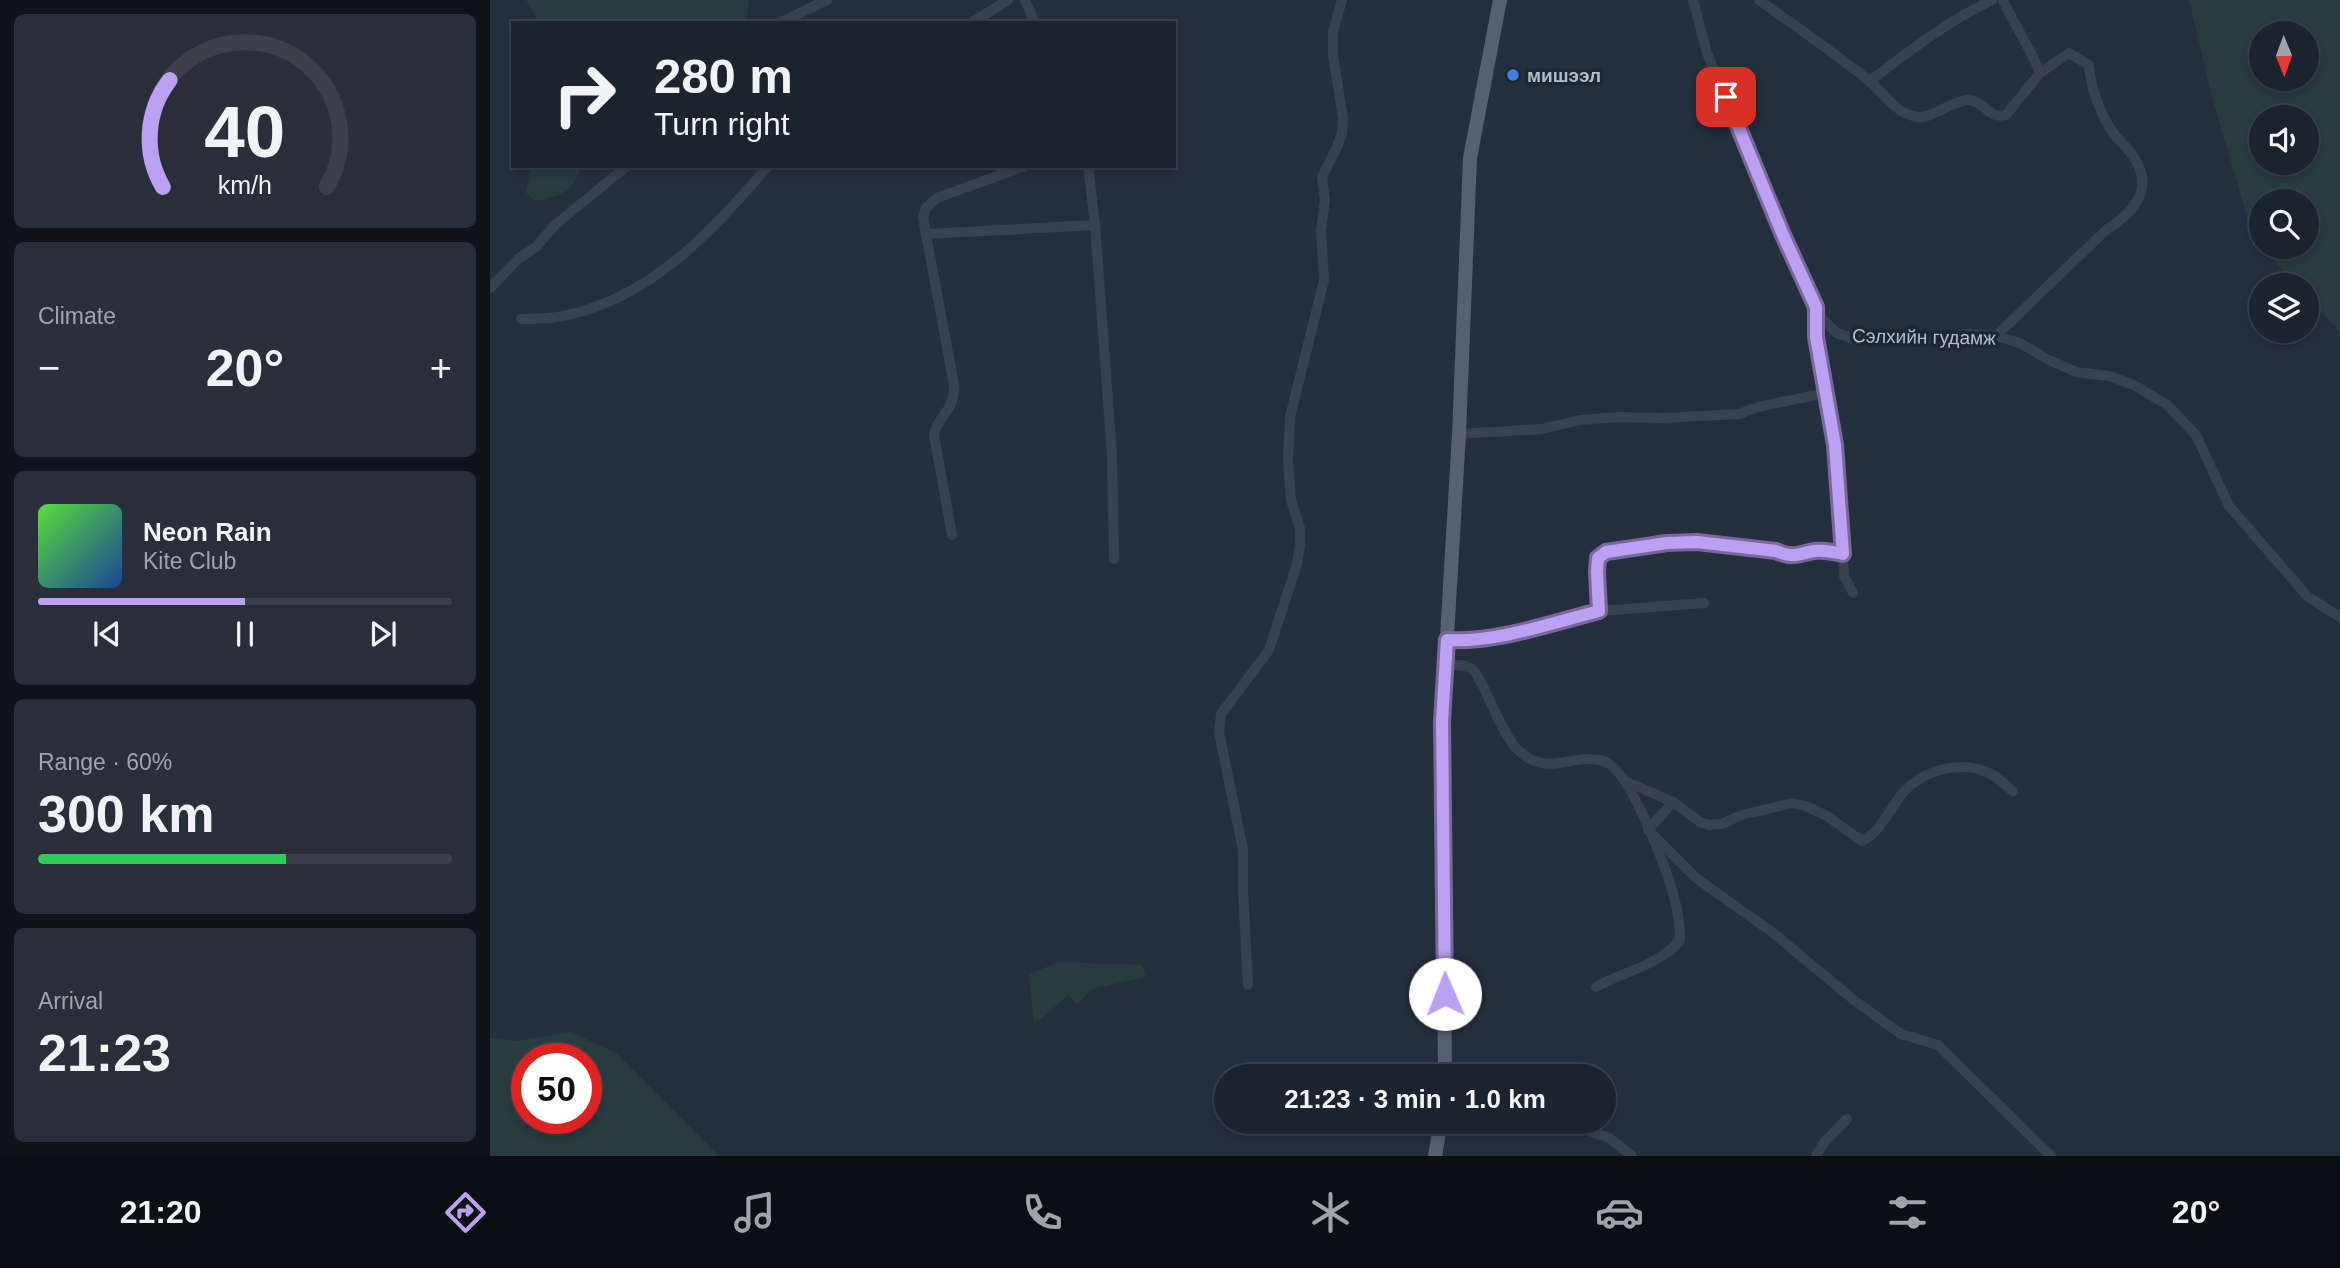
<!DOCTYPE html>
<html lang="en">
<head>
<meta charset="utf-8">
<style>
	body { margin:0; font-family:Arial,sans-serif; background:#282f3a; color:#f1f3f6; height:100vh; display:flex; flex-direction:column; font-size:26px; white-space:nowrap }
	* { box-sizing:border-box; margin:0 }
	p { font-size:23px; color:#a0a4aa }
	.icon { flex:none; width:38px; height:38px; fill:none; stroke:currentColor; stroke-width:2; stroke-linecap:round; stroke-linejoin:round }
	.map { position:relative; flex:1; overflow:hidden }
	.side { display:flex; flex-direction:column; gap:14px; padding:14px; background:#0f1319; width:490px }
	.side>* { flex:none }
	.top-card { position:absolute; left:21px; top:21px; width:665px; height:147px; border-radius:0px; box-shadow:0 4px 10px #0003,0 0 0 2px #39404a; background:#1b232e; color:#f1f3f6; overflow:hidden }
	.needle { width:46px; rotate:179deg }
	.tools { position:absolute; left:1759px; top:21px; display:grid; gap:14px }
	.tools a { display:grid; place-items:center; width:70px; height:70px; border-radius:50%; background:#1b232e; box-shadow:0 4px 10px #0003,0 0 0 2px #39404a; font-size:35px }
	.speed { position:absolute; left:21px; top:1043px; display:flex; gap:14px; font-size:35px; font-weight:700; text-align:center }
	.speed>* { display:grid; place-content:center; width:91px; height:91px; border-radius:50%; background:#1b232e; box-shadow:0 4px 10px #0003,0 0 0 2px #39404a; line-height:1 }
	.speed .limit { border:10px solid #d22; background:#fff; color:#111 }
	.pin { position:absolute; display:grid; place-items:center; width:60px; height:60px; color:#fff; margin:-30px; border-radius:14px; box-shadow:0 4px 10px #0006 }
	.me { position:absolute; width:77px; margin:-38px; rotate:359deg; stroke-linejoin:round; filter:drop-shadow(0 0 5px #0008) }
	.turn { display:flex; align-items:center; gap:24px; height:147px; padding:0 28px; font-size:32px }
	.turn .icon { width:91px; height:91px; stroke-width:2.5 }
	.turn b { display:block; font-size:49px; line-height:60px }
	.big { font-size:52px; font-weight:800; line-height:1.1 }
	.side .card { flex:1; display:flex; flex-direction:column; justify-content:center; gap:10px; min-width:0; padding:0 24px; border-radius:10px; background:#282f3a }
	.side .dial { align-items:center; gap:0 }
	.dial svg { height:182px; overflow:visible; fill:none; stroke:#39404a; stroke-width:7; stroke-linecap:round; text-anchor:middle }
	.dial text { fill:#f1f3f6; stroke:none }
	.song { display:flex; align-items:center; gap:21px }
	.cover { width:84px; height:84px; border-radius:10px; background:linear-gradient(135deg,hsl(110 70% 55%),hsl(220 70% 35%)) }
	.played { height:7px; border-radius:4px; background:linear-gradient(90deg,#bca0f2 50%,#39404a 50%) }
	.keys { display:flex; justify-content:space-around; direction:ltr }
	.heat { display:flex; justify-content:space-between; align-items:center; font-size:38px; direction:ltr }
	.charge { height:10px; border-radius:5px; background:linear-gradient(90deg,#34c759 60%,#39404a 0) }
	.trip { position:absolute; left:724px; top:1064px; width:402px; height:70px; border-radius:35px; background:#1b232e; box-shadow:0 4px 10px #0003,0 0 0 2px #39404a; font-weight:800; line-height:70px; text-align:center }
	.dock { display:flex; height:112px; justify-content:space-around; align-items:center; background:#0b0e12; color:#a0a4aa }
	.dock .icon { width:49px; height:49px }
	.dock .on { color:#bca0f2 }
	.dock b { font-size:32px; color:#f1f3f6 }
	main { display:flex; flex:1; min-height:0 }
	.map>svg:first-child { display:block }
	.green { fill:#263c3f; fill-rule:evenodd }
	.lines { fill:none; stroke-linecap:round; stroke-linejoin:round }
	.minor { stroke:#38414e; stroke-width:10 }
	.major { stroke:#56606e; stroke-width:14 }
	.route-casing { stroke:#7a689d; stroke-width:18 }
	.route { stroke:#bca0f2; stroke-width:12 }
	.shop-dot { fill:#3f7fe0; stroke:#1d2633; stroke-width:2.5 }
	.labels { text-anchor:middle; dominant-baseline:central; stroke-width:7; stroke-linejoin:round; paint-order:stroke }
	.poi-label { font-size:19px; font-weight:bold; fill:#b4bcc9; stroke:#1d2633; text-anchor:start }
	.street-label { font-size:19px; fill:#b4bcc9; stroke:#1d2633 }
</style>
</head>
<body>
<main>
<section class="side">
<div class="card dial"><svg viewBox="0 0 100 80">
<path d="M14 69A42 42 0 1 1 86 69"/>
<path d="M14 69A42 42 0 0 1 17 22" stroke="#bca0f2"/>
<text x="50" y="56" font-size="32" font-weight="700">40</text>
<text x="50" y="72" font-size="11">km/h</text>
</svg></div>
<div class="card"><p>Climate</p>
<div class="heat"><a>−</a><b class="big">20°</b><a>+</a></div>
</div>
<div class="card">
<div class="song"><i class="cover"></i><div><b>Neon Rain</b><p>Kite Club</p></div></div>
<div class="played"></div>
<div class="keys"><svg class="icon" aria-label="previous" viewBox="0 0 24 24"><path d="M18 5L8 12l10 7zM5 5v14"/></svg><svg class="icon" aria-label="pause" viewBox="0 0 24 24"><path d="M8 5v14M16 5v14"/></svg><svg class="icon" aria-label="next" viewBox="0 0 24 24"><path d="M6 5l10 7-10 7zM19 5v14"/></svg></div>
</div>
<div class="card"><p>Range · 60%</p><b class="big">300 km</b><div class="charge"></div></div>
<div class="card"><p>Arrival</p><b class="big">21:23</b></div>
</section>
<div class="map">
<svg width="1850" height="1156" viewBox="0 0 1850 1156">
	<rect width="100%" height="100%" fill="#242f3e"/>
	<g class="green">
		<path d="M36,0H259L256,23H45L46,17Z"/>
		<path d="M1699,0H1850V332L1817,296L1816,285H1806L1764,239L1723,101ZM1816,33V79H1771V33ZM1816,117V163H1771V117ZM1816,201V247H1771V201Z"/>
		<path d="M41,166H91C83,193 72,195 46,201L36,193Z"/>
		<path d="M569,962L652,965L656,977L602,989L587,1004L578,995L544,1025L539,974Z"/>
		<path d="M81,1032L126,1053L229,1156H0V1038L27,1041ZM37,1059H96V1118H37Z"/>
	</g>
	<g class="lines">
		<g class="minor">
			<path d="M535,0L545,23"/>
			<path d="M1203,0L1217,53L1293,235L1330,317L1347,333L1366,340L1438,339L1477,334L1506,336L1530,343L1557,359L1586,372L1619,376L1644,385L1676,404L1706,435L1739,506L1818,597L1850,617"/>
			<path d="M1269,0C1305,26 1342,51 1377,79C1394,92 1404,114 1428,117C1441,119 1461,101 1478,100C1494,100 1498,120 1516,115L1550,73L1579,53L1599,65C1601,89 1609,111 1622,131C1628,140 1637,147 1643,156C1666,189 1643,213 1616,230L1506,336"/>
			<path d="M1513,0C1524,25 1540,47 1550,73"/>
			<path d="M289,23L337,0"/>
			<path d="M481,23L518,0"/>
			<path d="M1380,81C1419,51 1458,21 1502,0"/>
			<path d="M598,166L605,225L622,455L624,559"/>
			<path d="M437,234L605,225"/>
			<path d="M0,288L29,258L46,247L65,225L137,166"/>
			<path d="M1326,309V337L1345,445L1349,487L1354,576L1363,593"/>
			<path d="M31,319C43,319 56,319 68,317C159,301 221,232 278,166"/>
			<path d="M969,434L1051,429L1090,420L1128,417L1174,418L1249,414L1268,407L1330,394"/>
			<path d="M462,535L444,435C448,414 464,414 464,385L433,218L436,208L447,198L535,166"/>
			<path d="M1109,611L1108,558L1116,552L1177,543L1207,542L1286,551C1304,559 1307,554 1324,551C1333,550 1343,552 1353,554"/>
			<path d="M956,641H972L1051,627L1109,611L1214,603"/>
			<path d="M956,665C964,665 976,664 982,669C992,676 1010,731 1026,748C1057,781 1084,750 1116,762C1141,773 1177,869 1184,897C1188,911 1190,925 1190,940C1169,966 1134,971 1106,987"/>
			<path d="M1135,781L1183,802L1210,822L1219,825L1232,824L1251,815L1303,803L1316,806L1337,816L1372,841C1390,832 1399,811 1411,795C1431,770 1472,759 1501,774C1509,778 1516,786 1523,791"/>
			<path d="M1183,802L1158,830L1206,878L1282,932L1365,1001L1411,1034L1448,1045L1561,1156"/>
			<path d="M758,985L753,890V850L729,732L731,714L779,650L807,564L810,545V528L801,500L798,461L800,417L834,280L831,231L835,200L832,177L847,147L852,133L853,118L843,55V32L852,0"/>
			<path d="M1035,1122L1096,1130L1119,1138L1142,1156"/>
			<path d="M1326,1156L1333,1144L1357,1119"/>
		</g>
		<g class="major">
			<path d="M955,1076L952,721L969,434L980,158L1010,0"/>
			<path d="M945,1156L951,1122"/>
		</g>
	</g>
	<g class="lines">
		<defs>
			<path id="route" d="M955,994L952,721L957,640C1005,643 1062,623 1109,611L1107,571L1108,558L1116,552L1177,543L1207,542L1286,551C1304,559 1307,554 1324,551C1333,550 1344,552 1353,554L1345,445L1326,337V307L1293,235L1236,97"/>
		</defs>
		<use href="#route" class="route-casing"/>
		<use href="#route" class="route"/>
	</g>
	<circle class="shop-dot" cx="1023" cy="75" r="7"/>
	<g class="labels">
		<g class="poi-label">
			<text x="1037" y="75">мишээл</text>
		</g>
		<g class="street-label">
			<text transform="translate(1434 337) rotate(1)">Сэлхийн гудамж</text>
		</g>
	</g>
</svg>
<div class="tools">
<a><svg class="needle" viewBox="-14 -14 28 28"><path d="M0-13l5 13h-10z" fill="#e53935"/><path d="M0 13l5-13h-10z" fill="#a0a4aa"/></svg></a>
<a><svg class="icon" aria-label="sound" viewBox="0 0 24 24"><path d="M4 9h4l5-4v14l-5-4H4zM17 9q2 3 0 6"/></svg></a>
<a><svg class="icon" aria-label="search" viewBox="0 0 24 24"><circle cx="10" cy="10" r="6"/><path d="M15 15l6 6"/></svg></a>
<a><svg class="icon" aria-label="layers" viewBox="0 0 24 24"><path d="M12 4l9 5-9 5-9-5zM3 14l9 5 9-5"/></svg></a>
</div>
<div class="speed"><div class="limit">50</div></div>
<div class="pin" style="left:1236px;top:97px;background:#d93025"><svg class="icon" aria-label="arrive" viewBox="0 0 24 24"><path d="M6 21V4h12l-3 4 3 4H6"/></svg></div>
<svg class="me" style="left:955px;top:994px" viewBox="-20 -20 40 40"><circle r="19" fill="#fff"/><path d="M0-13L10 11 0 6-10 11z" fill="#bca0f2"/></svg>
<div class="trip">21:23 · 3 min · 1.0 km</div>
<div class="top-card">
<div class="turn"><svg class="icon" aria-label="right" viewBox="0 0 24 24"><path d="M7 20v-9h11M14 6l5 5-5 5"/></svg><div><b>280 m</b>Turn right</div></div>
</div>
</div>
</main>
<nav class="dock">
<b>21:20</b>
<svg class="icon on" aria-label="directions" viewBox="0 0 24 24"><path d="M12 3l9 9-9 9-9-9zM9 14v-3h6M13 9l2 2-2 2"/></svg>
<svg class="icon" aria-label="music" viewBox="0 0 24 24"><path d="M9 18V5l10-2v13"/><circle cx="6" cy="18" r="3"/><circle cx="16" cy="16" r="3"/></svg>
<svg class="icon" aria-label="phone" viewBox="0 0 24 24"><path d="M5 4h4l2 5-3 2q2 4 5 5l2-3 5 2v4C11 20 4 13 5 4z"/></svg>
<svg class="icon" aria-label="climate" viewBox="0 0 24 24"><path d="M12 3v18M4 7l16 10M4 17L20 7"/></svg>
<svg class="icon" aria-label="car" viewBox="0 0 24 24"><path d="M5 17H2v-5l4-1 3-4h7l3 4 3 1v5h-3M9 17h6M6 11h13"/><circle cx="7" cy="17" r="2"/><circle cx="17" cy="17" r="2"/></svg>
<svg class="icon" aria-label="filters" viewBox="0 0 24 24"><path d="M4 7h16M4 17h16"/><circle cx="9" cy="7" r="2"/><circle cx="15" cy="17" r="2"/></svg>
<b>20°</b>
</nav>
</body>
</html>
